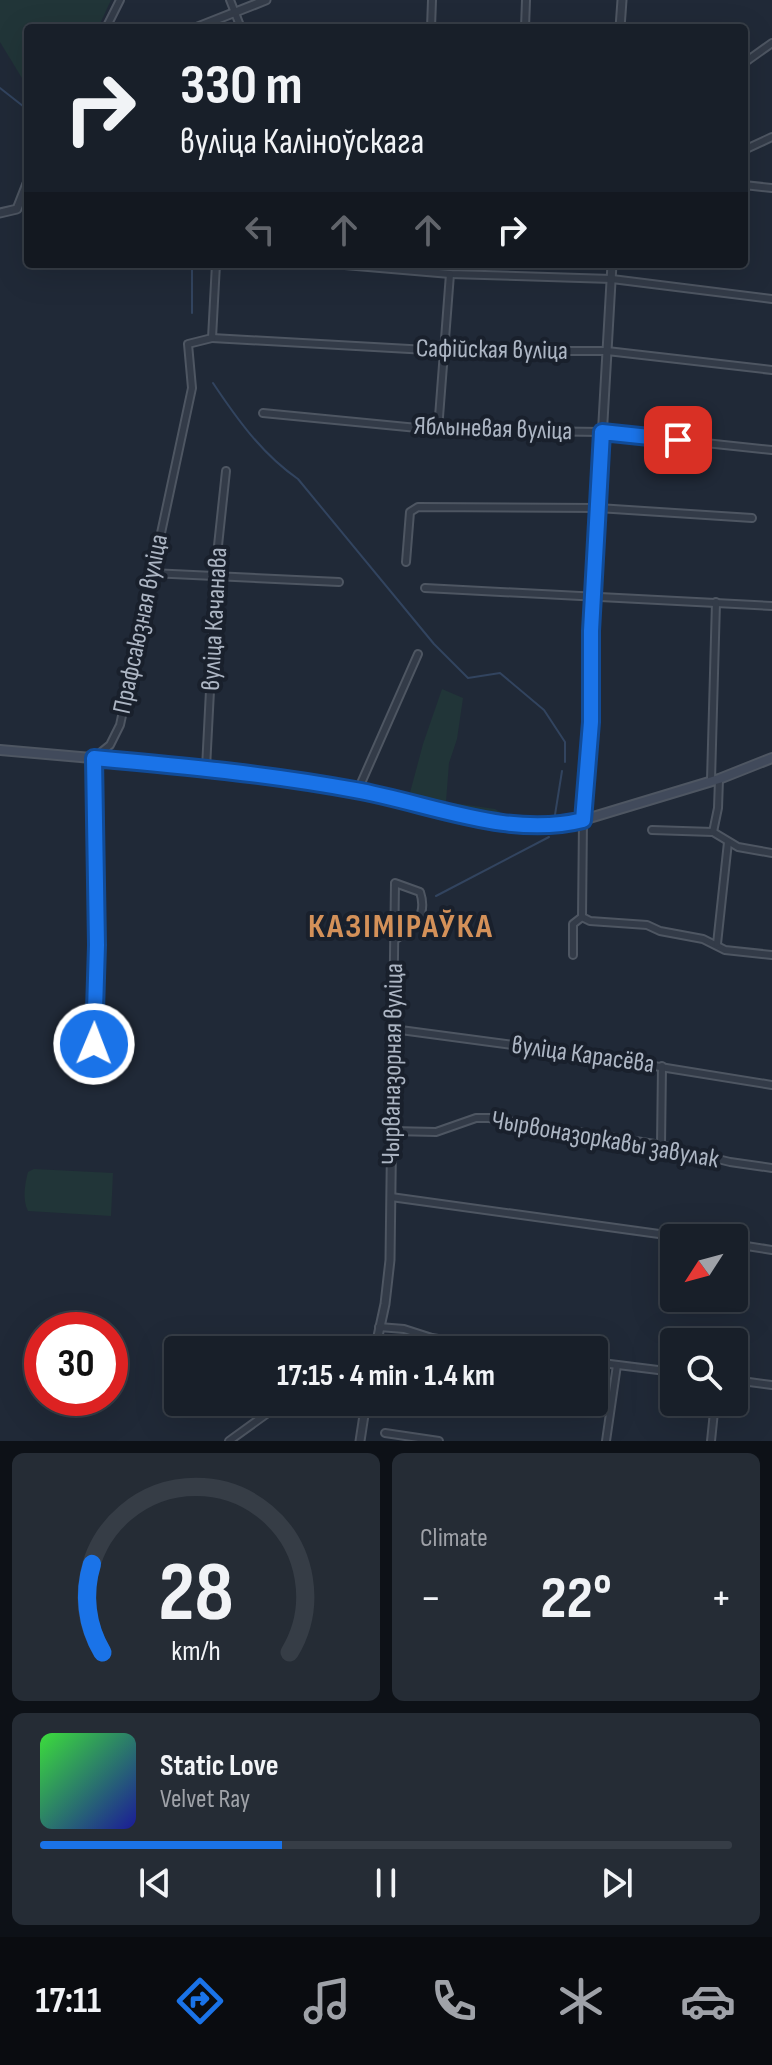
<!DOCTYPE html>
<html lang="en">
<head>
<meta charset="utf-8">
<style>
	body { margin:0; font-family:"Sofia Sans Condensed",sans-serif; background:#252c35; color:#f1f3f6; height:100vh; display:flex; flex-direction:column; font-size:30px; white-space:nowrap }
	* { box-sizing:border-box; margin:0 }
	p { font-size:26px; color:#9fa2a8 }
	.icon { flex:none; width:44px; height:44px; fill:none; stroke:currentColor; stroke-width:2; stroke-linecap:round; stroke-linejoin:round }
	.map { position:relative; height:1441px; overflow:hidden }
	.side { display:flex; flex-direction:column; gap:12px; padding:12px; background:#0d1117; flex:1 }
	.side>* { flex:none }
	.banner { position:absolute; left:24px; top:24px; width:724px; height:244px; border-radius:8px; box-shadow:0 8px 32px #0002,0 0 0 2px #363d46; background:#181f29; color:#f1f3f6; overflow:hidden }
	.needle { width:52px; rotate:234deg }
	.buttons { position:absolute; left:660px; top:1224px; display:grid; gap:16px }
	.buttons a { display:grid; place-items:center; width:88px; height:88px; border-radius:8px; background:#181f29; box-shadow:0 8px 32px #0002,0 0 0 2px #363d46; font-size:40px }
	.speed { position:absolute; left:24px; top:1312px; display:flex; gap:16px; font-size:40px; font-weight:700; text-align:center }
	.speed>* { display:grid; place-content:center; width:104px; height:104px; border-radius:50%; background:#181f29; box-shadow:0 8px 32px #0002,0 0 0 2px #363d46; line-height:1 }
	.speed .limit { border:12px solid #d22; background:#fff; color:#111 }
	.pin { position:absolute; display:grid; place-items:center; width:68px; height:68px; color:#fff; margin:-34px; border-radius:16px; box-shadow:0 4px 12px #0006 }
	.me { position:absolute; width:88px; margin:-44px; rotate:1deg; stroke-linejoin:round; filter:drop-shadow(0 0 6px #0008) }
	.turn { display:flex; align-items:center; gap:28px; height:168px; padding:0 24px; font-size:36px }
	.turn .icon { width:104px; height:104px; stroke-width:2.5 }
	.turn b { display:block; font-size:56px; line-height:68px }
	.lanes { display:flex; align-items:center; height:76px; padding:0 24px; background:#0003; justify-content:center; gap:40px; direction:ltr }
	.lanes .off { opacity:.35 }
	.big { font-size:60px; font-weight:700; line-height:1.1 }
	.side .widget { flex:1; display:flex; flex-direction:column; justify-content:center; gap:12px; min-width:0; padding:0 28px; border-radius:12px; background:#252c35 }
	.side .dial { align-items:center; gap:0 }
	.dial svg { height:208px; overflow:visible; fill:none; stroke:#363d46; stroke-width:7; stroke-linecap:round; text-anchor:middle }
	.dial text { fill:#f1f3f6; stroke:none }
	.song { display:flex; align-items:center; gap:24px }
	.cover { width:96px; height:96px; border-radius:12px; background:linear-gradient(135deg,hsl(120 70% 55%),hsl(240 70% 35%)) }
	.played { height:8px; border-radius:4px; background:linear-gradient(90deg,#1a73e8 35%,#363d46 35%) }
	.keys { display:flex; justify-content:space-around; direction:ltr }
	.heat { display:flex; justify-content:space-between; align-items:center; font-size:44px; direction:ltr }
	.side .tiles { flex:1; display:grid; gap:12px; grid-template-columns:1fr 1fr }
	.widget:last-child { grid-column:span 2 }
	.trip { position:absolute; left:164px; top:1336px; width:444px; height:80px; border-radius:8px; background:#181f29; box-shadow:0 8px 32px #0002,0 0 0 2px #363d46; font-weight:700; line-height:80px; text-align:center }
	.menu { display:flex; height:128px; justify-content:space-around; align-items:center; background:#0a0c10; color:#9fa2a8 }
	.menu .icon { width:56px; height:56px }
	.menu .on { color:#1a73e8 }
	.menu b { font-size:36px; color:#f1f3f6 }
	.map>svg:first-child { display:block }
	.green { fill:#213538 }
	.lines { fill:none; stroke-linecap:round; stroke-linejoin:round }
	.stream { stroke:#32445f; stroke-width:2 }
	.minor-casing { stroke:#4e5662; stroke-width:10 }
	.tertiary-casing { stroke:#4e5662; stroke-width:11 }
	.secondary-casing { stroke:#4e5662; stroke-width:12 }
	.minor { stroke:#333b48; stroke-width:6 }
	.tertiary { stroke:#333b48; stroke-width:7 }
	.secondary { stroke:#414a5b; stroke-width:8 }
	.route-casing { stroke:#114b97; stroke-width:20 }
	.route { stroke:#1a73e8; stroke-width:14 }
	.labels { text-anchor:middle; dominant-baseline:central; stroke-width:8; stroke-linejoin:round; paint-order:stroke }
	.street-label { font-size:26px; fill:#adb6c4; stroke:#19202c }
	.district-label { font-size:34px; font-weight:bold; letter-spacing:2px; fill:#d49159; stroke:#19202c }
</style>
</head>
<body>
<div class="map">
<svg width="772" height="1441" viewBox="0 0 772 1441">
	<rect width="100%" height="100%" fill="#202937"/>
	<g class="green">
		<path d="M0,0H111L98,28H28V88L0,42Z"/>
		<path d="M442,689L463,698L457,739L449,763L446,802L495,809L500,812L501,817L495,819L408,800L423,744Z"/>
		<path d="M34,1169L113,1173L111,1216L28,1211C22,1200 25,1183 28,1172Z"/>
	</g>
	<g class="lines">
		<g class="stream">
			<path d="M0,88L28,110"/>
			<path d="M192,264V313"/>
			<path d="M213,383C237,419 262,454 298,479L434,644L468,678L500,673L544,710L565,742V762"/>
			<path d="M554,821L562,771"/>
			<path d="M436,896L549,837"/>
		</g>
		<defs>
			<g id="minor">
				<path d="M230,0L241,28"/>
				<path d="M106,28L120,0"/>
				<path d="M431,28L432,0"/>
				<path d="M525,28L526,0"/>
				<path d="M744,63L772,43"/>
				<path d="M744,150L772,137"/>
				<path d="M744,185L772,188"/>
				<path d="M333,264L450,274L612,279L772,299"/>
				<path d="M212,338L445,351H607L772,370"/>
				<path d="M263,413L438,430L602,432L772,450"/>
				<path d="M438,430L450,274"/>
				<path d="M406,562L410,512L418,507L598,508L752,518"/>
				<path d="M151,573L339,582"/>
				<path d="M425,588L772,606"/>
				<path d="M206,768L217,555L226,471"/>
				<path d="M711,780L716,602"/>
				<path d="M358,790L418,654"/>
				<path d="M652,830L713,832L738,847L772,853"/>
				<path d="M713,832L718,808L719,779"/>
				<path d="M582,917L590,921L647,925L660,931L703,939L725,950L772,955"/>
				<path d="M394,940C414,929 428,916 420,892L395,883L393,1029L580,1054L772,1085"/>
				<path d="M717,944L728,842"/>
				<path d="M573,955V924L582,917L583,820"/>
				<path d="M94,1044L97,940L94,758L110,745L120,725L192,388L188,344L212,338L216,264"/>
				<path d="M392,1131L436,1132L476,1118H489L661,1145L730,1162L772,1168"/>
				<path d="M661,1145L662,1066"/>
				<path d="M391,1197L688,1238"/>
				<path d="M734,1244L772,1250"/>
				<path d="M379,1327L404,1329L432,1338L505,1350"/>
				<path d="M594,1362L674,1372"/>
				<path d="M734,1380L772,1385"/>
				<path d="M385,1433L439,1441"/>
				<path d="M229,1441L283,1402"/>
				<path d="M606,1441L617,1365"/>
				<path d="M711,1441L715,1402"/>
			</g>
			<g id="tertiary">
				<path d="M195,28L266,0"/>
				<path d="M620,28L622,0"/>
				<path d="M0,213L17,209L28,181"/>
				<path d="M583,820L591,722V631L612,264"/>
				<path d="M375,1350L385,1304L390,1260L393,1029"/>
				<path d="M360,1441L366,1402"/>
			</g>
			<path id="secondary" d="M0,750L206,768L296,780L358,790L500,822L541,827H558L583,820L719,779L772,758"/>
		</defs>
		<use href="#minor" class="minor-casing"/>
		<use href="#tertiary" class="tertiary-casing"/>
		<use href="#secondary" class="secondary-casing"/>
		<use href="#minor" class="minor"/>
		<use href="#tertiary" class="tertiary"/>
		<use href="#secondary" class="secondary"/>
	</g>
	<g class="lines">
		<defs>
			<path id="route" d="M94,1044L97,945L94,758C182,766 269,774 355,790C429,803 509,839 583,820L591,722V631L602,432L678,440"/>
		</defs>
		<use href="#route" class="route-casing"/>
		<use href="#route" class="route"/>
	</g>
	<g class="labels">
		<g class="street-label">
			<text transform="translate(492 350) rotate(1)">Сафійская вуліца</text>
			<text transform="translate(493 429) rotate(2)">Яблыневая вуліца</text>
			<text transform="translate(215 619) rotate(-87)">вуліца Качанава</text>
			<text transform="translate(141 624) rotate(-78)">Прафсаюзная вуліца</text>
			<text transform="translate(583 1055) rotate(8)">вуліца Карасёва</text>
			<text transform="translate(393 1064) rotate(-89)">Чырваназорная вуліца</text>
			<text transform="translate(605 1140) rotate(10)">Чырвоназоркавы завулак</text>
		</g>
		<g class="district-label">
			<text x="401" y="926">КАЗІМІРАЎКА</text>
		</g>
	</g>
</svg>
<div class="buttons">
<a><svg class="needle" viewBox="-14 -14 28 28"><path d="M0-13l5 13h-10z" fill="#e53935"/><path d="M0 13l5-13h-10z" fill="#9fa2a8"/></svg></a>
<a><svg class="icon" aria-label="search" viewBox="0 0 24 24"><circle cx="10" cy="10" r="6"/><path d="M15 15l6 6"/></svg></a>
</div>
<div class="speed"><div class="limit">30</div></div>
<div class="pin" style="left:678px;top:440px;background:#d93025"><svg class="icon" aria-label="arrive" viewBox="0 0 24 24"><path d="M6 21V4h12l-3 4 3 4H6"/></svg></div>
<svg class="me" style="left:94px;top:1044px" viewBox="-20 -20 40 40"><circle r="17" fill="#1a73e8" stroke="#fff" stroke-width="3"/><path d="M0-11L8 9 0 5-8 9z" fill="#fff"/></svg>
<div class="trip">17:15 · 4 min · 1.4 km</div>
<div class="banner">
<div class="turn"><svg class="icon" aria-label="right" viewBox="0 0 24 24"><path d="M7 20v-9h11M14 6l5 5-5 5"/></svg><div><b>330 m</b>вуліца Каліноўскага</div></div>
<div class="lanes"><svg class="icon off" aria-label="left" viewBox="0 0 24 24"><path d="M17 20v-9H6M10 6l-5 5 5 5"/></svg><svg class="icon off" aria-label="ahead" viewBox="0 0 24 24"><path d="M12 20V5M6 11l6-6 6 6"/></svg><svg class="icon off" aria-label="ahead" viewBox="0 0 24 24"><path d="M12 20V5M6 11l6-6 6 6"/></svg><svg class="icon" aria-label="right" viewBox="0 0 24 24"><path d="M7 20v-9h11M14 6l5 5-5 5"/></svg></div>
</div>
</div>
<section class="side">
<div class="tiles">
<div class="widget dial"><svg viewBox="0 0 100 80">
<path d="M14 69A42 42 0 1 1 86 69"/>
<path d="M14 69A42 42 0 0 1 10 35" stroke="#1a73e8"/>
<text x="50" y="56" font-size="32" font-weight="700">28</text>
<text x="50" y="72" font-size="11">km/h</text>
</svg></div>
<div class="widget"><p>Climate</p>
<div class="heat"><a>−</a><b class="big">22°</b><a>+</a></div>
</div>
<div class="widget">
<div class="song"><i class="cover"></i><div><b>Static Love</b><p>Velvet Ray</p></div></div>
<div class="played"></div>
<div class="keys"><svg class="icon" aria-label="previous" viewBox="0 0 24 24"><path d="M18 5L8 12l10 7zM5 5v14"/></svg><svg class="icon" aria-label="pause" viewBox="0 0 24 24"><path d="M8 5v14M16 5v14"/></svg><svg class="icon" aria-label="next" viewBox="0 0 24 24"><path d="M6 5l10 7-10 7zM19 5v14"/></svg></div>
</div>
</div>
</section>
<nav class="menu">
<b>17:11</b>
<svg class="icon on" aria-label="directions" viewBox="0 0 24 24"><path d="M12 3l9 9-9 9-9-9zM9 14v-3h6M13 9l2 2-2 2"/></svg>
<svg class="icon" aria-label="music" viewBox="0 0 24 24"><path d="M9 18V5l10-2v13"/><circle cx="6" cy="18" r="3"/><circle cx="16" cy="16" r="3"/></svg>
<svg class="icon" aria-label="phone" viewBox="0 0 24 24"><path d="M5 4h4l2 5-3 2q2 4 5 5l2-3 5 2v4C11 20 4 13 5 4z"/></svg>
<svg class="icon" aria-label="climate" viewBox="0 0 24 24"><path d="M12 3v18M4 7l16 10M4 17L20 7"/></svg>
<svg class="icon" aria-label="car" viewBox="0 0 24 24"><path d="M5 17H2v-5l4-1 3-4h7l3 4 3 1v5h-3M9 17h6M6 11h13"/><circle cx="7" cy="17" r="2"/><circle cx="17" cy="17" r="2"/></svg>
</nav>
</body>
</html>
